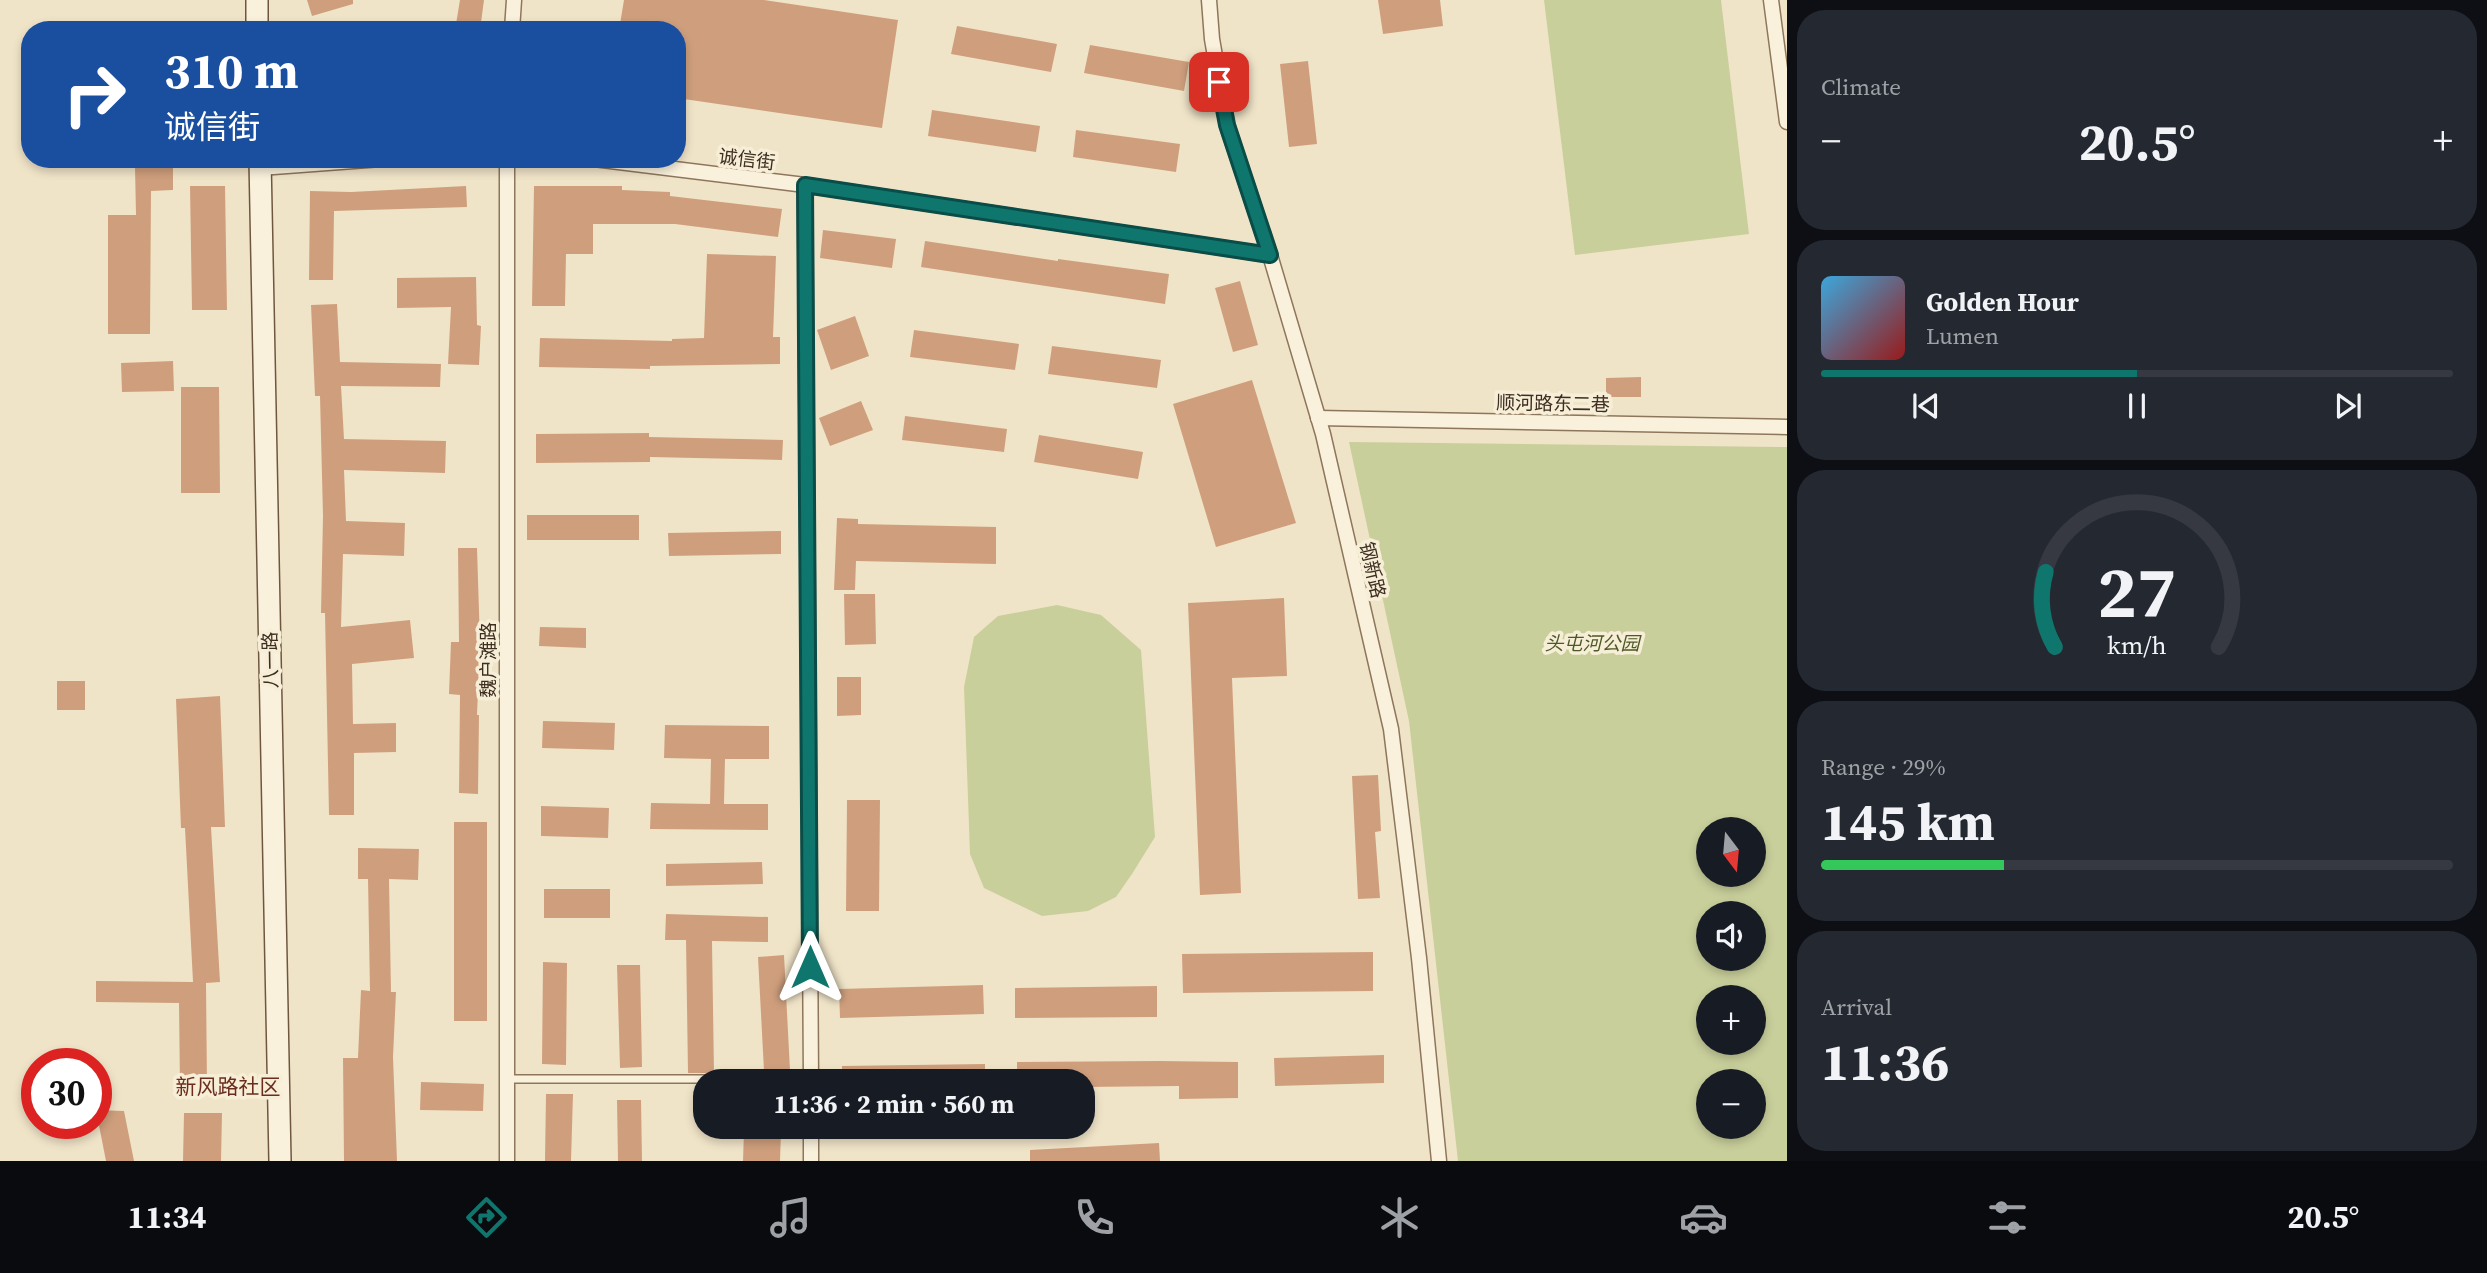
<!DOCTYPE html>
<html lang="en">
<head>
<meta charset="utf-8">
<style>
	body { margin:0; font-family:"Source Serif 4","Noto Sans SC",serif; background:#242831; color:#f1f3f6; height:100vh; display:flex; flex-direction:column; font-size:26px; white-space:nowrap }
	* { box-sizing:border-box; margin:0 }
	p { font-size:23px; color:#9ea1a6 }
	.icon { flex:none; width:38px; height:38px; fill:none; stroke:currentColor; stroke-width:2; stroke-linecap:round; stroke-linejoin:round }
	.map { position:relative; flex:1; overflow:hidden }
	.side { display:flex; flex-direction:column; gap:10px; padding:10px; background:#0d0f14; width:700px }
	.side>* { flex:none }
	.guide { position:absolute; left:21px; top:21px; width:665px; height:147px; border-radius:28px; box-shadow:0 4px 10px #0003; background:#1a4fa0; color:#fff; overflow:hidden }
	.needle { width:46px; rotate:164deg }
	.fabs { position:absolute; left:1696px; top:817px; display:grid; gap:14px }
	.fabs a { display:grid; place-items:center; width:70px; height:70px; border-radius:50%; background:#171b24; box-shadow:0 4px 10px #0003; font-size:35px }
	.speed { position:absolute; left:21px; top:1048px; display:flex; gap:14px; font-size:35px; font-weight:700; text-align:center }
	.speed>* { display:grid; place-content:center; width:91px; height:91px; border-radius:50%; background:#171b24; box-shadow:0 4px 10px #0003; line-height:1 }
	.speed .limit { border:10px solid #d22; background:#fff; color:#111 }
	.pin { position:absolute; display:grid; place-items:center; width:60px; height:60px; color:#fff; margin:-30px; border-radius:14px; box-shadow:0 4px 10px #0006 }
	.me { position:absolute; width:77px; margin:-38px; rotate:0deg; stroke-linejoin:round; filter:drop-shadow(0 0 5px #0008) }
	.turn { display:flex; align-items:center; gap:24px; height:147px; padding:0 28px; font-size:32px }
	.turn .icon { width:91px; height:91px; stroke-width:2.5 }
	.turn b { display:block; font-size:49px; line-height:60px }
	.big { font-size:52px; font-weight:700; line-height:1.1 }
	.side .tile { flex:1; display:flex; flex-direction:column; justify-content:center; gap:10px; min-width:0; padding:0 24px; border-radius:28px; background:#242831 }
	.side .dial { align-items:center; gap:0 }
	.dial svg { height:182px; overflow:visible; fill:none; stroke:#363941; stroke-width:7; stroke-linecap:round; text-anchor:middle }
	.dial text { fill:#f1f3f6; stroke:none }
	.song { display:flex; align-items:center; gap:21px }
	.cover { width:84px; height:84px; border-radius:10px; background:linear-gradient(135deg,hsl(200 70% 55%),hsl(0 70% 35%)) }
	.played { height:7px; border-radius:4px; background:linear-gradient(90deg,#0f766e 50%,#363941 50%) }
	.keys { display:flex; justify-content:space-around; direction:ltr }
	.heat { display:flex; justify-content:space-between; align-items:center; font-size:38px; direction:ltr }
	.charge { height:10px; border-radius:5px; background:linear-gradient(90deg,#34c759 29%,#363941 0) }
	.trip { position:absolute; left:693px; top:1069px; width:402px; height:70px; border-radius:28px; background:#171b24; box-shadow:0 4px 10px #0003; font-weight:700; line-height:70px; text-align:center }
	.tabs { display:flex; height:112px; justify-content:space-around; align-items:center; background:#090b0e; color:#9ea1a6 }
	.tabs .icon { width:49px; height:49px }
	.tabs .selected { color:#0f766e }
	.tabs b { font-size:32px; color:#f1f3f6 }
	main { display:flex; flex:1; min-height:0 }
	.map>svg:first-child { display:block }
	.green { fill:#c9cf9b; fill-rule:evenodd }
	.building { fill:#cf9f7d }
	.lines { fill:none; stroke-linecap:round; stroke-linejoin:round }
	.lane-casing { stroke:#8d765c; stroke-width:10 }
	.street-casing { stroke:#8d765c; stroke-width:17 }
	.secondary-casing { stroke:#6f573f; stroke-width:24 }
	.lane { stroke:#faf1dc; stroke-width:7 }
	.street { stroke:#faf1dc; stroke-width:14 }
	.secondary { stroke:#faf1dc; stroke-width:21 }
	.route-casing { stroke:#0a4d48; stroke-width:18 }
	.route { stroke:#0f766e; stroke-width:12 }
	.labels { text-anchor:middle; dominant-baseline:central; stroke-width:7; stroke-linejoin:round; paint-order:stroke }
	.street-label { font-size:19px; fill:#3d2e20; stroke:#f7eed8 }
	.park-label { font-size:19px; font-style:italic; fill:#4d5a26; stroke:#f7eed8 }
	.neighbourhood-label { font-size:21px; fill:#6b2e1e; stroke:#f7eed8 }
</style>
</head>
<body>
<main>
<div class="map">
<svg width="1787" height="1161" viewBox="0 0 1787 1161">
	<rect width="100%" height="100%" fill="#f0e4c8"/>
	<g class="green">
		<path d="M1544,0H1721L1749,234L1575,255Z"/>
		<path d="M1349,442L1787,447V1161H1458L1409,721ZM1708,830H1754V875H1708ZM1708,914H1754V959H1708ZM1708,998H1754V1043H1708ZM1708,1082H1754V1127H1708Z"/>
		<path d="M1057,605L1101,615L1141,650L1155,837L1132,874L1116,897L1088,911L1042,916L984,888L970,854L964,687L974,637L998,616Z"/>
	</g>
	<g class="building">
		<path d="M307,0H353V4L312,16Z"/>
		<path d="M460,0H484L480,30H455Z"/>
		<path d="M624,0H764L898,20L882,128L677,98V30H619Z"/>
		<path d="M1378,0H1440L1443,26L1383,34Z"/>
		<path d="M957,26L1057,44L1051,72L951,54Z"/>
		<path d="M1090,45L1189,62L1184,91L1084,73Z"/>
		<path d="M1308,61L1317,144L1289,147L1280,64Z"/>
		<path d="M932,110L1040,126L1036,152L928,136Z"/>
		<path d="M1076,130L1180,144L1176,172L1073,157Z"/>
		<path d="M173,166V190L151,191L150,334H108V215H136L135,167Z"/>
		<path d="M190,186H225L227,310H192Z"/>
		<path d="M466,186L467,207L334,211L333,280H309L310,191L351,192Z"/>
		<path d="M534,186H622V190L670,192V196L782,209L778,237L675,224H593V254H566L565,306H532Z"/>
		<path d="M823,230L896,239L892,268L820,258Z"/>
		<path d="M925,241L1058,261V259L1169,274L1165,304L921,267Z"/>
		<path d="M707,254L776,256L773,337H780V364L650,366V369L539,367L540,338L672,341V339L704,338Z"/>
		<path d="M476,277L477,325L481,326L479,365L448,364L451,307L397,308V278Z"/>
		<path d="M1240,281L1258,345L1233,352L1215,288Z"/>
		<path d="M337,304L340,362L441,364L440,387L341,386L344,439L446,441L445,473L344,470L346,521L405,523L404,556L343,554L341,627L410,620L414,658L352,664L353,724L396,723V752L354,753V815H329L325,613H321L323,516L320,396H315L311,305Z"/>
		<path d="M855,316L869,356L831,370L817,330Z"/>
		<path d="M914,330L1019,344L1015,370L910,357Z"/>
		<path d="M1052,346L1161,360L1157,388L1048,374Z"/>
		<path d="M173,361L174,391L122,392L121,363Z"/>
		<path d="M1641,377V397H1606V378Z"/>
		<path d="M1252,380L1296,523L1216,547L1173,404Z"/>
		<path d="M181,387H219L220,493H181Z"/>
		<path d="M861,401L873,430L830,446L819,418Z"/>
		<path d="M905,416L1007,429L1004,452L902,440Z"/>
		<path d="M649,433V437L783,440L782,460L650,457V462L536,463V434Z"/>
		<path d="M1039,435L1143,452L1138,479L1034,462Z"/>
		<rect x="527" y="515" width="112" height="25"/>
		<path d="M837,518L858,519V524L996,527V564L856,561L855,590H834Z"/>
		<path d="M781,531V554L669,556L668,533Z"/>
		<path d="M458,548H477L480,643L477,715H479L478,794L459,793L460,695L449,694L451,642H459Z"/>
		<path d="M844,594H875L876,644L845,645Z"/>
		<path d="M1284,598L1287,676L1232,678L1241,893L1200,895L1188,603Z"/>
		<path d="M540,627L586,628V648L539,646Z"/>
		<path d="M837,677H861V715L837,716Z"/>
		<rect x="57" y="681" width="28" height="29"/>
		<path d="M220,696L225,827H211L220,982L206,983L207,1087H180L179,1003L96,1002V981L193,982L185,828H181L176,699Z"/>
		<path d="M543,721L615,723L614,750L542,748Z"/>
		<path d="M665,725L769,726V759H725L724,804H768V830L650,829L651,803L710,804L711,759L664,758Z"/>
		<path d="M1378,775L1381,831L1375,832L1380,898L1358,899L1352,776Z"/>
		<path d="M847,800H880L879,911H846Z"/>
		<path d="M541,806L609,808L608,838L541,836Z"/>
		<rect x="454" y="822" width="33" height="199"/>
		<path d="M358,848L419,849L418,880L389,879L391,992H396L393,1057L397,1161H344L343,1058H358L361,990L370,991L368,879H358Z"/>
		<path d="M762,862L763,884L666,886V864Z"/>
		<rect x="544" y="889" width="66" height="29"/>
		<path d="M666,914L768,917V942L712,941L714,1073H688L686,940H665Z"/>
		<path d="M1373,952V991L1183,993L1182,954Z"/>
		<path d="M784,955L790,1070L764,1071L758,957Z"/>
		<path d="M543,962L567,963L566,1065L542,1064Z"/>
		<path d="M617,965H640L642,1067L620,1068Z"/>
		<path d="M983,985L984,1014L840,1018L839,989Z"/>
		<path d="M1157,986V1017L1015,1018V988Z"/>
		<path d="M1384,1055V1083L1275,1086L1274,1058Z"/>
		<path d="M1159,1061L1238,1062V1098L1179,1099V1086L1083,1087V1082H1017V1062Z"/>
		<path d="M985,1064V1082H842V1066Z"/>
		<path d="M421,1082L484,1084L483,1111L420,1110Z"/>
		<path d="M546,1094H573L571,1161H545Z"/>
		<path d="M617,1100H641L642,1161H618Z"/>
		<path d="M96,1110L124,1111L134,1161H106Z"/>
		<path d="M184,1113H222L221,1161H183Z"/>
		<path d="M744,1131H781L780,1161H743Z"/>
		<path d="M1159,1143L1160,1161H1030V1150Z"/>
	</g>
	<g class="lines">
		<defs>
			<path id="lane" d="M507,1079H811"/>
			<g id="street">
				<path d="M1209,0L1212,39L1227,125L1270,255L1323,434L1391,729L1419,958L1439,1161"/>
				<path d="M1771,0L1787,122"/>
				<path d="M512,30L514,0"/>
				<path d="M594,159L805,185L1270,255"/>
				<path d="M260,168L381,159"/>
				<path d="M805,185L811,1082"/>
				<path d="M1318,418L1787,427"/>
				<path d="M811,1127V1161"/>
				<path d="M507,1161V159"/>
			</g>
			<g id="secondary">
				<path d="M257,0V30"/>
				<path d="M260,159L280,1161"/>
			</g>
		</defs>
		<use href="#lane" class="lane-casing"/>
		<use href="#street" class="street-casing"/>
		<use href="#secondary" class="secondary-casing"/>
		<use href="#lane" class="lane"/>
		<use href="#street" class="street"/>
		<use href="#secondary" class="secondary"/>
	</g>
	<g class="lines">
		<defs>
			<path id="route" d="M810,967L805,185L1270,255L1227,125L1219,82"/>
		</defs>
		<use href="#route" class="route-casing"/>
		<use href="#route" class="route"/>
	</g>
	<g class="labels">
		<g class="street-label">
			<text transform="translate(747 159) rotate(7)">诚信街</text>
			<text transform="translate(1553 403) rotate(1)">顺河路东二巷</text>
			<text transform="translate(1373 570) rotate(77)">钢新路</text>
			<text transform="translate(270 660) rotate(-91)">八一路</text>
			<text transform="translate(488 660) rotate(-90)">魏户滩路</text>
		</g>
		<g class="park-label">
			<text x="1592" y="643">头屯河公园</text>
		</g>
		<g class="neighbourhood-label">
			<text x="228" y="1086">新风路社区</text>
		</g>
	</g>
</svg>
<div class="fabs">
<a><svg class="needle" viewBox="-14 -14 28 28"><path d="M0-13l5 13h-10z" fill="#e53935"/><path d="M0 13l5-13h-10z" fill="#9ea1a6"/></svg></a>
<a><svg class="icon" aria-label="sound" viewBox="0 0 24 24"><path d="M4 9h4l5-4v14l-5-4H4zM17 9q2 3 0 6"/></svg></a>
<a>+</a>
<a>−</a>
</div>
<div class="speed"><div class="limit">30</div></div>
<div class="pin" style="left:1219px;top:82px;background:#d93025"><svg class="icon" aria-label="arrive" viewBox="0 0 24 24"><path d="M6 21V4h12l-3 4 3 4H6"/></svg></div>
<svg class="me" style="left:810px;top:967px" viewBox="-20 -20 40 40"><path d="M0-17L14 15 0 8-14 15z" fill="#0f766e" stroke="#fff" stroke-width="4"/></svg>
<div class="trip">11:36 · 2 min · 560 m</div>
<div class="guide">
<div class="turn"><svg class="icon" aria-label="right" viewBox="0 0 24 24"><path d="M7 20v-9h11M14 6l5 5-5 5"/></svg><div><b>310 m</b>诚信街</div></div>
</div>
</div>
<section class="side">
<div class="tile"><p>Climate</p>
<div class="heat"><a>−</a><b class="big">20.5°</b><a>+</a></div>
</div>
<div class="tile">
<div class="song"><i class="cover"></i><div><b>Golden Hour</b><p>Lumen</p></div></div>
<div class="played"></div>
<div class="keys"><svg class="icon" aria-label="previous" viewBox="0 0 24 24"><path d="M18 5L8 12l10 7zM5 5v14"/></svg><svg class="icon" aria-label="pause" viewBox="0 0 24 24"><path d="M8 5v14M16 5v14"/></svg><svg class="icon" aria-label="next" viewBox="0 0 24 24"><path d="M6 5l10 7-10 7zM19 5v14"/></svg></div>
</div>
<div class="tile dial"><svg viewBox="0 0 100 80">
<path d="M14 69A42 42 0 1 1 86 69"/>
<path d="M14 69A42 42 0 0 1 10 36" stroke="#0f766e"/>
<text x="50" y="56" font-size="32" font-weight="700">27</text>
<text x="50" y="72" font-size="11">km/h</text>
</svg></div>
<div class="tile"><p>Range · 29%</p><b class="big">145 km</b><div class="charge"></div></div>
<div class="tile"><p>Arrival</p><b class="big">11:36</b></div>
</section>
</main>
<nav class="tabs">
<b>11:34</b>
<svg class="icon selected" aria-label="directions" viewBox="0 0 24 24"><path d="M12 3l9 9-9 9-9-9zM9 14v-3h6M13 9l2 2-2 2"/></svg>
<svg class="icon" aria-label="music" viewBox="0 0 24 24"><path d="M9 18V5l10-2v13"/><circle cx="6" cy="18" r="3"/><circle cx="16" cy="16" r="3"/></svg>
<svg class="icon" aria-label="phone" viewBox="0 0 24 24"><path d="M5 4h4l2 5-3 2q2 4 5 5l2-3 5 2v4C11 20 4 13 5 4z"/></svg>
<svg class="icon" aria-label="climate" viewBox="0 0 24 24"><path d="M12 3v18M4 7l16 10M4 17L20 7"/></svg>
<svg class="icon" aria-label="car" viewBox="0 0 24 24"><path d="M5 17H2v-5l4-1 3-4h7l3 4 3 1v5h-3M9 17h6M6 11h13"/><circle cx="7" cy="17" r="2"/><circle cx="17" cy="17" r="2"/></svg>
<svg class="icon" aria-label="filters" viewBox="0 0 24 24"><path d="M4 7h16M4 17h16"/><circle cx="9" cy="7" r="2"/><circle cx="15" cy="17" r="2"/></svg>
<b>20.5°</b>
</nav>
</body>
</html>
